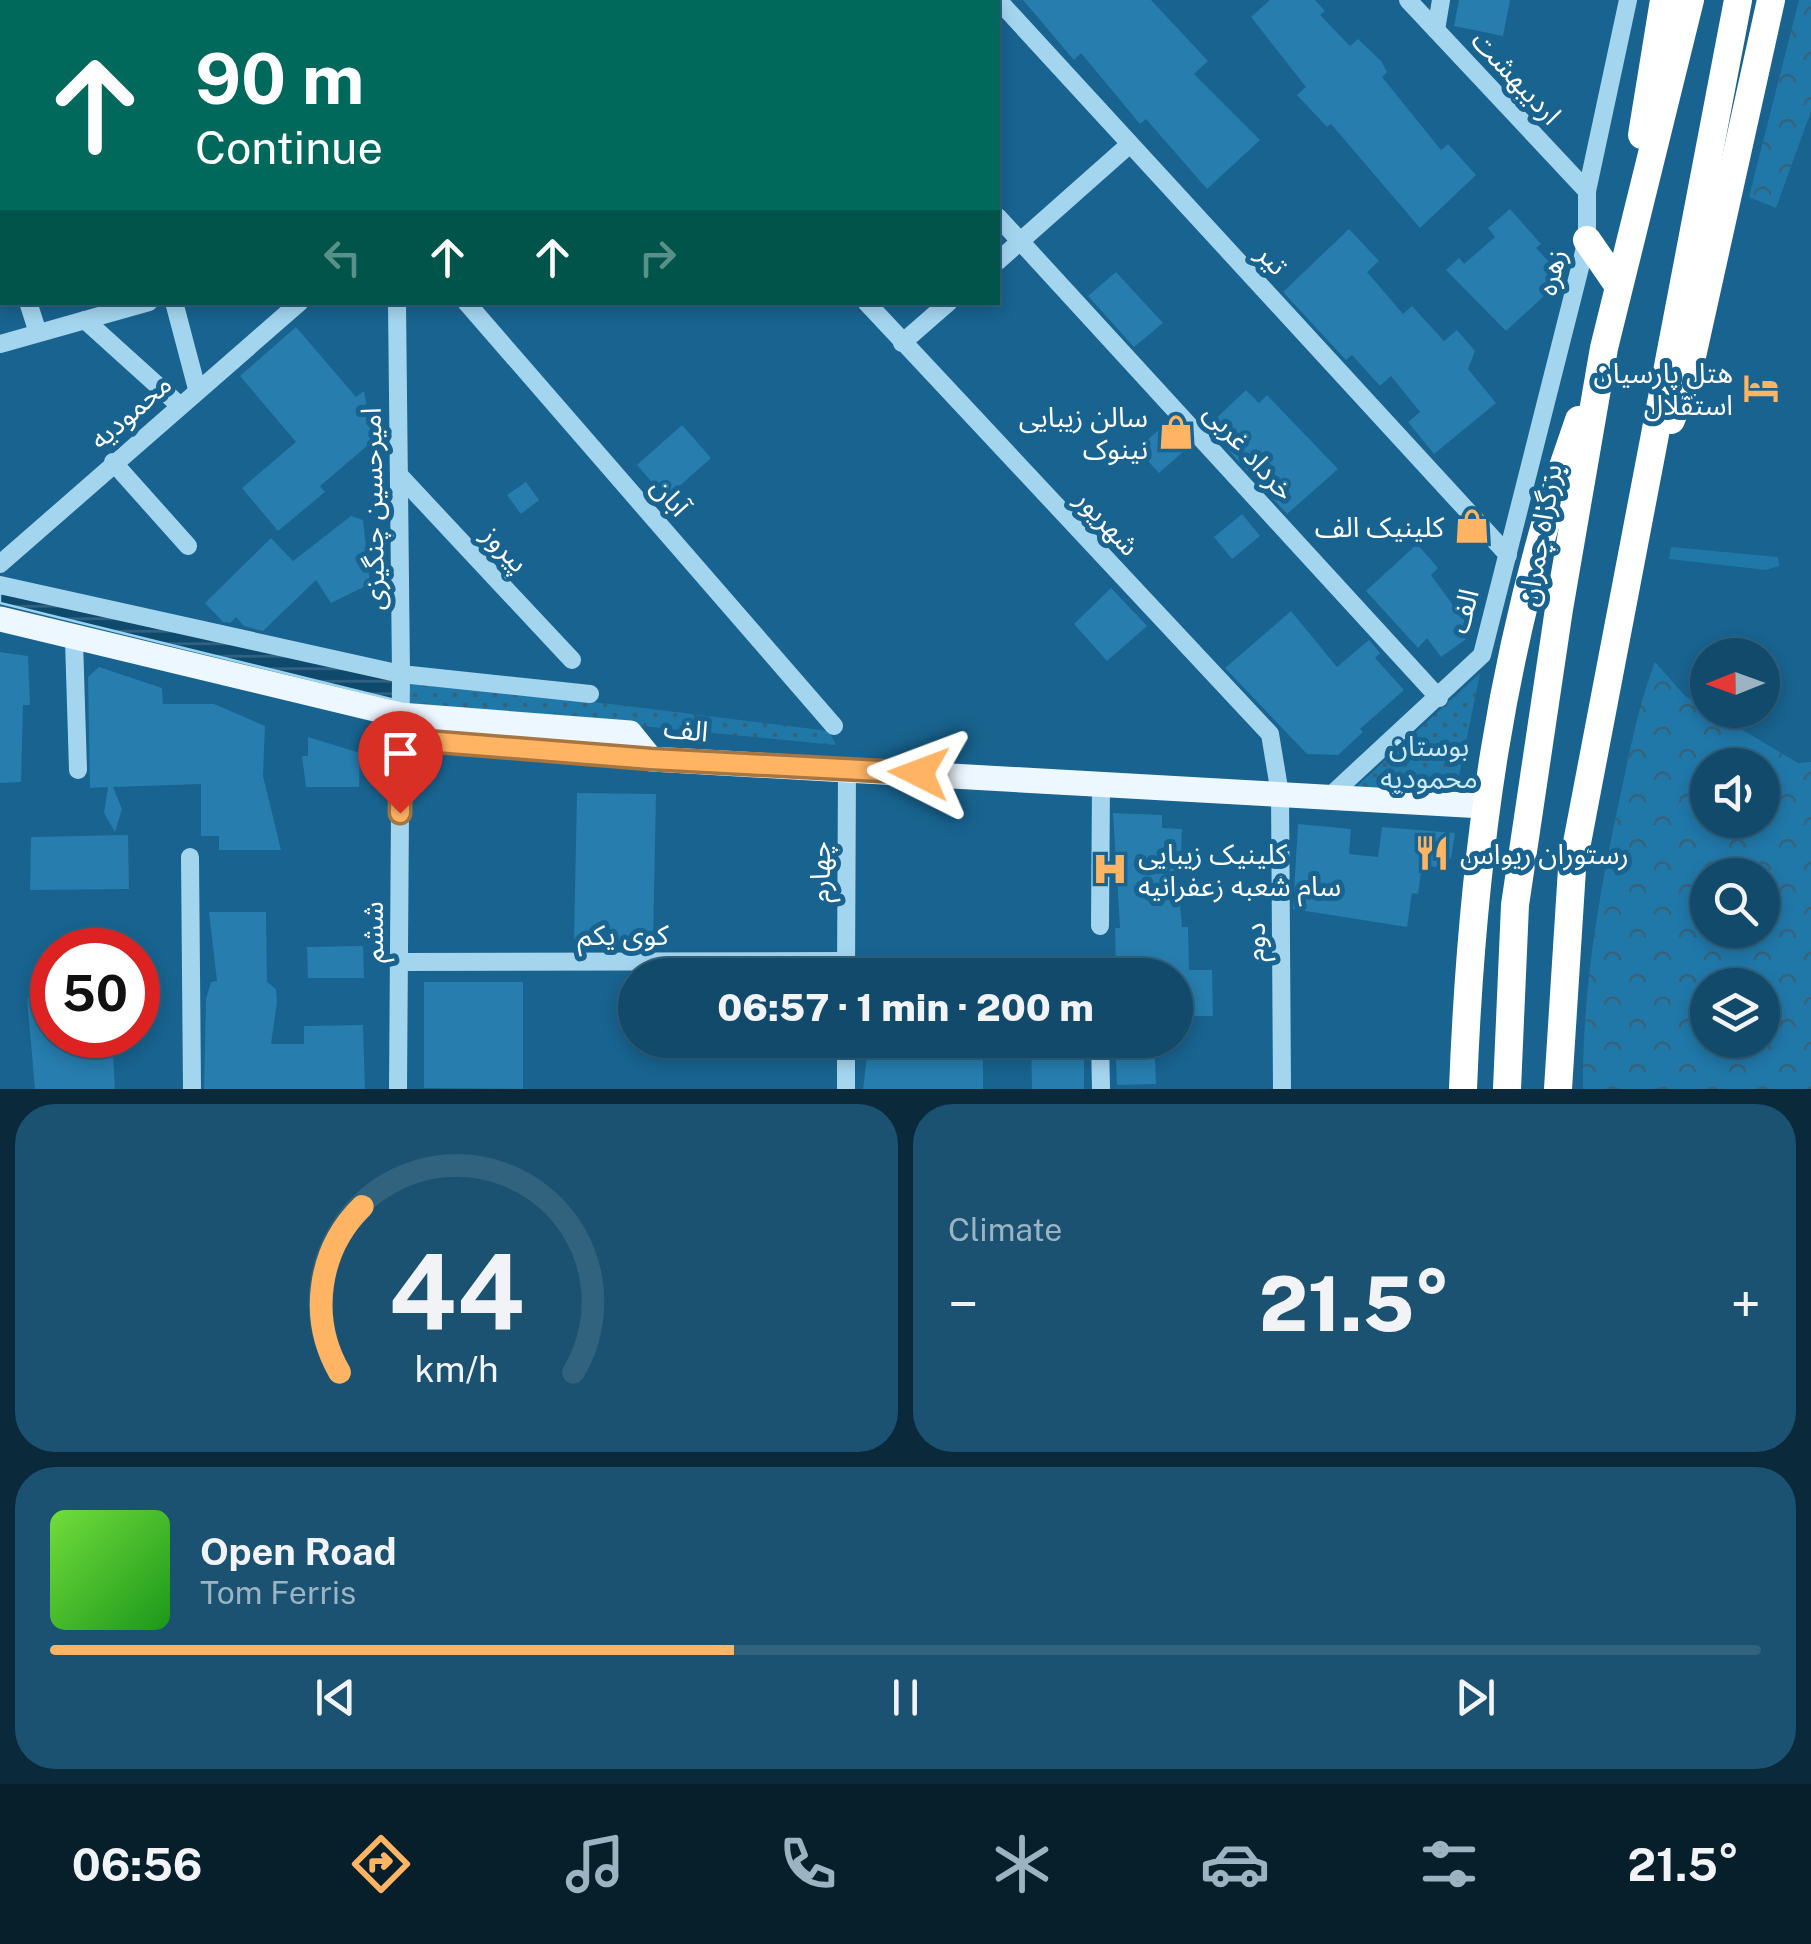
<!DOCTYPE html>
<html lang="en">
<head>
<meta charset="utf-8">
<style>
	body { margin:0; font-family:"Public Sans","Noto Sans Arabic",sans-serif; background:#1b5171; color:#f1f3f6; height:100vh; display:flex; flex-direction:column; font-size:38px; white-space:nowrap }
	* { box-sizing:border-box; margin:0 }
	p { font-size:32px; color:#9cb3c1 }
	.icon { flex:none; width:55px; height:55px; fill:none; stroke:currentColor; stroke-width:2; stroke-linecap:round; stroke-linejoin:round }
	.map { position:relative; height:1089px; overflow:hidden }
	.drawer { display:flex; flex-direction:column; gap:15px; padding:15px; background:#0a293b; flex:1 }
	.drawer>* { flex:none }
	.hud { position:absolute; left:0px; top:0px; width:1000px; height:305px; box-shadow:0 5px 15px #0003,0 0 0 2px #31627e; background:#00695c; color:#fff; overflow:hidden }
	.needle { width:65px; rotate:269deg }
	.buttons { position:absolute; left:1690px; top:638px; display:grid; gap:20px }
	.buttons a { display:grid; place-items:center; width:90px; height:90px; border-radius:50%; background:#124a6b; box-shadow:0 5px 15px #0003,0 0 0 2px #31627e; font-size:50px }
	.speed { position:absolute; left:30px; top:928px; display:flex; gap:20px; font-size:50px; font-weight:700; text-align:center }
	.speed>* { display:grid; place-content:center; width:130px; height:130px; border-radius:50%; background:#124a6b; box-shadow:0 5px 15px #0003,0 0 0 2px #31627e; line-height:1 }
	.speed .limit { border:15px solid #d22; background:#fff; color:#111 }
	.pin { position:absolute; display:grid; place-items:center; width:85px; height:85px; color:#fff; margin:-102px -42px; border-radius:50% 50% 50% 0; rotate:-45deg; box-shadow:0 0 10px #0007 }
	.pin .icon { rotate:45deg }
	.me { position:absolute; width:110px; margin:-55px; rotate:273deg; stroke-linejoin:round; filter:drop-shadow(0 0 8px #0008) }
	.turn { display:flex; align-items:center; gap:35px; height:210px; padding:0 30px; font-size:45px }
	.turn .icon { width:130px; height:130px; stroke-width:2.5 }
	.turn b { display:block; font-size:70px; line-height:85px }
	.lanes { display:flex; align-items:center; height:95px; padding:0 30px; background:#0003; justify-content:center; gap:50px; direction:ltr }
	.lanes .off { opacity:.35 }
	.big { font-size:75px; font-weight:800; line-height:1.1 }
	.drawer .card { flex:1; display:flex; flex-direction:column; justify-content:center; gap:15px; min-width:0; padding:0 35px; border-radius:40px; background:#1b5171 }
	.drawer .dial { align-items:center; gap:0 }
	.dial svg { height:260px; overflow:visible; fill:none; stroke:#31627e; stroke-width:7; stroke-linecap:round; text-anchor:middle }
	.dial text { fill:#f1f3f6; stroke:none }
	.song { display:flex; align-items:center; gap:30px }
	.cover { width:120px; height:120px; border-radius:15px; background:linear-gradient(135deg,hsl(100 70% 55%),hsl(120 70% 35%)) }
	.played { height:10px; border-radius:5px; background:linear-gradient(90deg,#ffb463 40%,#31627e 40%) }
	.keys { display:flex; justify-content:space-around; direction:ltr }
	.heat { display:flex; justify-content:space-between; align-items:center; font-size:55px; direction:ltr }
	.drawer .tiles { flex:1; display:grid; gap:15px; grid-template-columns:1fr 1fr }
	.card:last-child { grid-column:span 2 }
	.trip { position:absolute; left:618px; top:958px; width:575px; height:100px; border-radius:50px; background:#124a6b; box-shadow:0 5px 15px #0003,0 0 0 2px #31627e; font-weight:800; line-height:100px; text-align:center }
	.tabs { display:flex; height:160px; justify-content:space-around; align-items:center; background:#071e2b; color:#9cb3c1 }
	.tabs .icon { width:70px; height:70px }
	.tabs .selected { color:#ffb463 }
	.tabs b { font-size:45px; color:#f1f3f6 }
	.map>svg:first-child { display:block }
	.forest { fill:url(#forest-crowns); fill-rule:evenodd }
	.park { fill:url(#park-dots) }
	.garden { fill:#2078a9 }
	.water { fill:url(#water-rules); stroke:#97d3f2; stroke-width:2.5 }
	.building { fill:#267dae }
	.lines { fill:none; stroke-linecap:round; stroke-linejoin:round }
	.minor { stroke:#a4d5ef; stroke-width:18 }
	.major { stroke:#edf7ff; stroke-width:25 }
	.highway { stroke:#fff; stroke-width:28 }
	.route-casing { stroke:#a67540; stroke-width:25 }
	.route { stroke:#ffb463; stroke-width:18 }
	.labels { text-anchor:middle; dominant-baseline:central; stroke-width:10; stroke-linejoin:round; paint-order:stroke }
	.street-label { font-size:28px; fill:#fff; stroke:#18638f }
	.poi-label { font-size:28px; fill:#fff; stroke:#18638f; text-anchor:end }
	.park-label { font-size:28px; fill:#cbeafb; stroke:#18638f }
</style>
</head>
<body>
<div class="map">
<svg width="1811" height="1089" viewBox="0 0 1811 1089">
	<defs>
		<pattern id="forest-crowns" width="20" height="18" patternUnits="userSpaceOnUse" patternTransform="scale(2.5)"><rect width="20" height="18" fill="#2078a9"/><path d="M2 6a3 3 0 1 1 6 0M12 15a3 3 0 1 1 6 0" fill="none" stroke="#36627a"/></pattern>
		<pattern id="park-dots" width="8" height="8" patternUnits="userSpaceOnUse" patternTransform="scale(2.5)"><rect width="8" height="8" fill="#2078a9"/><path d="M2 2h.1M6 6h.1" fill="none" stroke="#36627a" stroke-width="1.8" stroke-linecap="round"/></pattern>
		<pattern id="water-rules" width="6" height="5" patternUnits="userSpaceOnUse" patternTransform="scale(2.5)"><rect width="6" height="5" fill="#0f496c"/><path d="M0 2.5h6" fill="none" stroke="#336482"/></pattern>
	</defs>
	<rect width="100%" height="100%" fill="#18638f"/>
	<g class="forest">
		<path d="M1799,0H1811V111L1776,208L1749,197Z"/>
		<path d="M1655,662L1685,696L1798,763L1811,762V1089H1583C1582,991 1599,893 1620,797C1630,751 1638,706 1655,662ZM1708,765H1762V820H1708ZM1708,875H1762V930H1708ZM1708,985H1762V1040H1708Z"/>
	</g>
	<g class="park">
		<path d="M1480,673L1456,791H1352Z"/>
		<path d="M410,679L829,731L836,745L410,703Z"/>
	</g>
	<path class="garden" d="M1671,547L1778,557L1779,566L1766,570L1669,559Z"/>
	<path class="water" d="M0,592L394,679L395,700L0,603Z"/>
	<g class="building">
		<path d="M1023,0H1151L1208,61L1194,74L1260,140L1207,189L1146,119L1140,124L1081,53L1074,60Z"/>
		<path d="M1270,0H1315L1325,11L1320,15L1350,46L1358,39L1381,61L1387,72L1382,77L1441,150L1448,144L1476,175L1420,228L1331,124L1327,127L1297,95L1306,87L1251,17Z"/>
		<path d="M1459,0H1510L1503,36L1454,26Z"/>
		<path d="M1510,209L1541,244L1536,248L1551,264L1545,295L1506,331L1446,270L1459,258L1464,264L1495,237L1488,228Z"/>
		<path d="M1349,229L1379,261L1367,272L1403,314L1412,306L1444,341L1457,330L1475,351L1468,369L1496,403L1434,454L1408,422L1420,412L1391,376L1380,386L1352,355L1346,360L1283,292Z"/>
		<path d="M1116,272L1163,323L1134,347L1088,296Z"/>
		<path d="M296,327L356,397L364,391L373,441L320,486L325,492L278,531L242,488L296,442L240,376Z"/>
		<path d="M1246,390L1259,403L1267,395L1338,469L1287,514L1207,427Z"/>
		<path d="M682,425L711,458L666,498L637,465Z"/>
		<path d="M1162,427L1184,451L1159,473L1137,449Z"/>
		<path d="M526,482L539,500L521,514L507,495Z"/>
		<path d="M1242,514L1260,536L1232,559L1214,537Z"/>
		<path d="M351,516L363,520L370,584L331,603L316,580L263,631L244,626L236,617L230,623L223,622L205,603L271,538L293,561Z"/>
		<path d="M1417,544L1438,568L1431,575L1455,608L1465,600L1478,619L1463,630L1466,639L1441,657L1427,638L1418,648L1366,591Z"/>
		<path d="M1111,588L1147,626L1107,661L1074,624Z"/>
		<path d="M1291,611L1337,667L1369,640L1380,653L1375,658L1404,690L1360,729L1363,732L1338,755L1307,754L1225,668Z"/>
		<path d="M0,652L28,656L30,705H23L21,782L0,783Z"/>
		<path d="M99,667L162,688L163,704H214L265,726L263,776L281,850H219V836H201V784L113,787L122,809L115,832L104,813L108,787L90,788L88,677Z"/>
		<path d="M308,737L360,753L359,787H306L302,756H308Z"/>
		<path d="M577,793L656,794L653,943L574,941Z"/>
		<path d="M1113,813L1162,815V828L1182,829L1181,859L1176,860L1182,927H1188L1189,970H1212L1213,1016H1175V975H1116L1115,928H1120Z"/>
		<path d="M1298,824L1351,829L1349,854L1378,857L1382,827L1455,833L1451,858L1436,867L1422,865L1418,894L1412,893L1407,927L1293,909Z"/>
		<path d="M128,835L129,889L30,890L31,837Z"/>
		<path d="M209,912H266L267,982L276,989L277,1002L271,1044H304V1026L363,1025L365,1089H204L206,999L211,982L217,981Z"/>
		<path d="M363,946L364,978H308L307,947Z"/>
		<path d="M424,982H523V1089L424,1088Z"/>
		<path d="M52,997V1035H112L115,1089H35L27,998Z"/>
		<path d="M869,1040H983V1089H863Z"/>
		<path d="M1031,1040H1084V1089H1032Z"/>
		<path d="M1115,1040H1154L1156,1084L1117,1085Z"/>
	</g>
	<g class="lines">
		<g class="minor">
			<path d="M102,0L103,2"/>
			<path d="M198,0L200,2"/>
			<path d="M590,0L592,2"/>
			<path d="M998,0L1508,555"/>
			<path d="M1408,0L1587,191"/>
			<path d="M642,2L644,0"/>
			<path d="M1436,30L1441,0"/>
			<path d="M998,217L1439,698"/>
			<path d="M0,226L2,233"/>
			<path d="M998,261L1130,144"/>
			<path d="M28,302L38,333"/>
			<path d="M174,302L197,389"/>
			<path d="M397,302L401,674L398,1089"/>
			<path d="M466,302L834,726"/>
			<path d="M866,302L1270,734L1280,794L1282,1089"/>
			<path d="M85,320L178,404"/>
			<path d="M902,343L949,302"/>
			<path d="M0,344L149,302"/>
			<path d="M113,462L188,546"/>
			<path d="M399,475L572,660"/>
			<path d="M0,564L300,302"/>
			<path d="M0,585L401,674L590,694"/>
			<path d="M74,640L78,770"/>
			<path d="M401,739L651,759"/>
			<path d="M1329,797L1482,655L1587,240V191L1628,0"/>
			<path d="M190,857L192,1089"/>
			<path d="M1100,926L1101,783"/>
			<path d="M399,962L846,961"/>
			<path d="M846,975L847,769"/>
			<path d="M1100,1040L1101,1089"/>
			<path d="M846,1089V1040"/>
		</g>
		<path class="major" d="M0,619L400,715L630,733L651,759L1483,806"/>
		<g class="highway">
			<path d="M1642,135L1664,0"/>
			<path d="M1587,240L1618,285"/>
			<path d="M1671,420L1687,379L1771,0"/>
			<path d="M1463,1089C1472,857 1500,640 1579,420"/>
			<path d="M1507,1089L1515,905L1559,609L1604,348L1690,0"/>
			<path d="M1558,1089L1572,869L1738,0"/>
		</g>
	</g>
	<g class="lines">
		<defs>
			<path id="route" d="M400,813L401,739L651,759L919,773"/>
		</defs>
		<use href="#route" class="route-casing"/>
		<use href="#route" class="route"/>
	</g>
	<defs>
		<symbol id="hotel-bare" viewBox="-9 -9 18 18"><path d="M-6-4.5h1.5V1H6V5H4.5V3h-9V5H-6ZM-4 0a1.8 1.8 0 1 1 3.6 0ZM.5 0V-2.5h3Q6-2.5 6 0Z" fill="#ffb463" stroke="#18638f" stroke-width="2.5" paint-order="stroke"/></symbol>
		<symbol id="shop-bare" viewBox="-9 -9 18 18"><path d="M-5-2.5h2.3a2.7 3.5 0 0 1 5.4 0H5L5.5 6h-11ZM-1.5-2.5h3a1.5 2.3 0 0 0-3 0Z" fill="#ffb463" stroke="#18638f" stroke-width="2.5" paint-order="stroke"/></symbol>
		<symbol id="restaurant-bare" viewBox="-9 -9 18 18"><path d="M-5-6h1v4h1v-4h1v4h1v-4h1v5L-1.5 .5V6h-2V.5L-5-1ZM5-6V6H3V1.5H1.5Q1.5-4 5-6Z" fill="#ffb463" stroke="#18638f" stroke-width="2.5" paint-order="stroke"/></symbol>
		<symbol id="hospital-bare" viewBox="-9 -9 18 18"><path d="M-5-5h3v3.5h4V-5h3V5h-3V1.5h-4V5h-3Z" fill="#ffb463" stroke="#18638f" stroke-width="2.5" paint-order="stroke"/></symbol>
	</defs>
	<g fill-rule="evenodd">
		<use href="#hotel-bare" x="1736" y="363" width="50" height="50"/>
		<use href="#shop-bare" x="1151" y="407" width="50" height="50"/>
		<use href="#shop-bare" x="1447" y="501" width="50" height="50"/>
		<use href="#restaurant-bare" x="1407" y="828" width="50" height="50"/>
		<use href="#hospital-bare" x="1085" y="844" width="50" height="50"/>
	</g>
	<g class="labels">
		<g class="street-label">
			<text transform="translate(1517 77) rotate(47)">اردیبهشت</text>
			<text transform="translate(1273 259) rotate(47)">تیر</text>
			<text transform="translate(1551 272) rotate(-76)">زهره</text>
			<text transform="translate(130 411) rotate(-41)">محمودیه</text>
			<text transform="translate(1250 451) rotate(48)">خرداد غربی</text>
			<text transform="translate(671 496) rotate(49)">آبان</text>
			<text transform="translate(372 509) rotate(-91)">امیرحسین چنگیزی</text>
			<text transform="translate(1108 522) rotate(47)">شهریور</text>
			<text transform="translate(1539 535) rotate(-80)">بزرگراه چمران</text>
			<text transform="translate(506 548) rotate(47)">پیروز</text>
			<text transform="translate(1463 611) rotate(-75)">الف</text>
			<text transform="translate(686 729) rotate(6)">الف</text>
			<text transform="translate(819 872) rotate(-90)">چهارم</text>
			<text transform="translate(372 932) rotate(-90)">ششم</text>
			<text x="623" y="934">کوی یکم</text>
			<text transform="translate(1254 942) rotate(-90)">دوم</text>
		</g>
		<g class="poi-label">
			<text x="1733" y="372">هتل پارسیان<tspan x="1733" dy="32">استقلال</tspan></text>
			<text x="1148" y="416">سالن زیبایی<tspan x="1148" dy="32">نینوک</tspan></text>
			<text x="1444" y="526">کلینیک الف</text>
			<text x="1138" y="853" text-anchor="start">کلینیک زیبایی<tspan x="1138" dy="32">سام شعبه زعفرانیه</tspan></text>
			<text x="1460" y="853" text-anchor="start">رستوران ریواس</text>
		</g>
		<g class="park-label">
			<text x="1429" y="745">بوستان<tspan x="1429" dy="32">محمودیه</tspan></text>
		</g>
	</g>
</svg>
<div class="buttons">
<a><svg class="needle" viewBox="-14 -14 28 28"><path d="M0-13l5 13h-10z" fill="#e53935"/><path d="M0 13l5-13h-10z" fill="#9cb3c1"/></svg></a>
<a><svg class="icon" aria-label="sound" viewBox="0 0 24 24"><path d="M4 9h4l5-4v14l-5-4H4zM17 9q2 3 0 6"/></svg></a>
<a><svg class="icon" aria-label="search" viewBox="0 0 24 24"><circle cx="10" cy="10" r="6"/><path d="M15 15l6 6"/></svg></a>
<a><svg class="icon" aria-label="layers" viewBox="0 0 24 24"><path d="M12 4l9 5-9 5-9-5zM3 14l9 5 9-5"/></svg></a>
</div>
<div class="speed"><div class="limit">50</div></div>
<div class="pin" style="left:400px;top:813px;background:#d93025"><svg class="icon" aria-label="arrive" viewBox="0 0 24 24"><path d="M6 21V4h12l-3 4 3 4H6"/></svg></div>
<svg class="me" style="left:919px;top:773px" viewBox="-20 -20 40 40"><path d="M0-17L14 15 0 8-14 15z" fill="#ffb463" stroke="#fff" stroke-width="4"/></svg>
<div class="trip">06:57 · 1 min · 200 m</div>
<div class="hud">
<div class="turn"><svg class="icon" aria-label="ahead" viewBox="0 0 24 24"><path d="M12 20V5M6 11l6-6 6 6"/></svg><div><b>90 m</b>Continue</div></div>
<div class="lanes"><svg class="icon off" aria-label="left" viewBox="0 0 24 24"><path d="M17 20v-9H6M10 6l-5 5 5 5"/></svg><svg class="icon" aria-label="ahead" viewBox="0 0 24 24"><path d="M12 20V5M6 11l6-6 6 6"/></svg><svg class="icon" aria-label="ahead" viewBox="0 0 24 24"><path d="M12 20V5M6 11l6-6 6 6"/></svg><svg class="icon off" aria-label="right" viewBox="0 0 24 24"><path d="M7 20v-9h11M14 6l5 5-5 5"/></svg></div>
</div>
</div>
<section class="drawer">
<div class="tiles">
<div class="card dial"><svg viewBox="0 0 100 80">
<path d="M14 69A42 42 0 1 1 86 69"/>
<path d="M14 69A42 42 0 0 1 21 18" stroke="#ffb463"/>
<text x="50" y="56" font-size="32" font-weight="700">44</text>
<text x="50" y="72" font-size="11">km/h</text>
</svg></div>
<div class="card"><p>Climate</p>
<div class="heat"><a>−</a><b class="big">21.5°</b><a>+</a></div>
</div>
<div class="card">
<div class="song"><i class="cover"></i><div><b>Open Road</b><p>Tom Ferris</p></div></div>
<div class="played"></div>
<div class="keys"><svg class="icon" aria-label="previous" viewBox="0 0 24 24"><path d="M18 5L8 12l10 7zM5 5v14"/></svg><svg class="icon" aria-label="pause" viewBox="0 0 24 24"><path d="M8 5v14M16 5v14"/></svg><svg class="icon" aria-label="next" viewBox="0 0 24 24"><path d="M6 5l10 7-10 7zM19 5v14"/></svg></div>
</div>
</div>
</section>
<nav class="tabs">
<b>06:56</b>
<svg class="icon selected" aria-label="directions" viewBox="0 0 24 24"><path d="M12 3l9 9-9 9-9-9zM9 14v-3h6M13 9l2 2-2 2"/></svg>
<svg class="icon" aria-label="music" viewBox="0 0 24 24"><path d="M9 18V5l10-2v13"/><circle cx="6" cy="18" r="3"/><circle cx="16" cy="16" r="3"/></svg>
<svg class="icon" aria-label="phone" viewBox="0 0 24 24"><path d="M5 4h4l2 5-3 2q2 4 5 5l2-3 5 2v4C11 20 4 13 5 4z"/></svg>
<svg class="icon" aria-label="climate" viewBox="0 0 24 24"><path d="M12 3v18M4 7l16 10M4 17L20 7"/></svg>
<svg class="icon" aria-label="car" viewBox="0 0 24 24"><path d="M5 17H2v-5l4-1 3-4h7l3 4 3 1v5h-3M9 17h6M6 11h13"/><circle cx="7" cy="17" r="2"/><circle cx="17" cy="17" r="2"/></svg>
<svg class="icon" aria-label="filters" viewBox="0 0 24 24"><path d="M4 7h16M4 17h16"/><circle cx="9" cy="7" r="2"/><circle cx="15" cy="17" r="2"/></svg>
<b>21.5°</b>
</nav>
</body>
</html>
